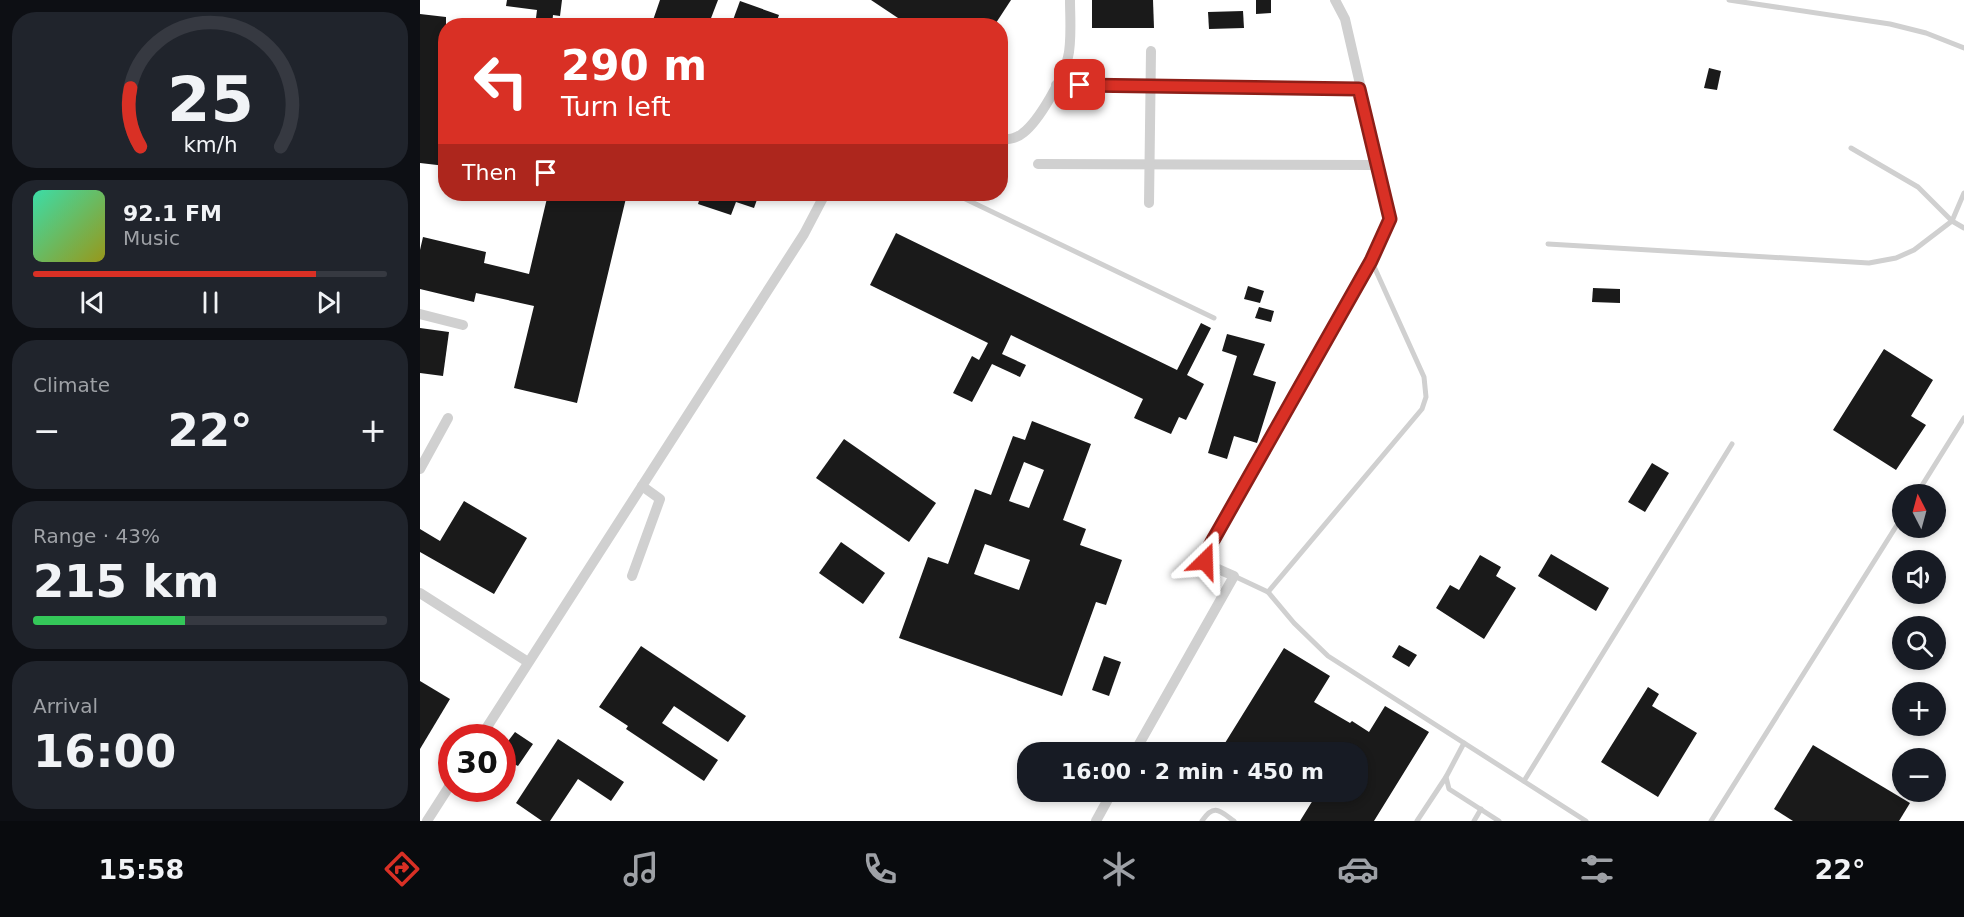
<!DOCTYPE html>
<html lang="en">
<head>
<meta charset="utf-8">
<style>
	body { margin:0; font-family:"DejaVu Sans",sans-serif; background:#20242c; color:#f1f3f6; height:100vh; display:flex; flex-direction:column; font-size:22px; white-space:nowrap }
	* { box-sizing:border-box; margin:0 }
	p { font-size:20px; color:#9ea1a6 }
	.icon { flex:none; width:33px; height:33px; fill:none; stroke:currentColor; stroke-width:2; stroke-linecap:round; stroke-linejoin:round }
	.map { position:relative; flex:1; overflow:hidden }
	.panel { display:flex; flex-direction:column; gap:12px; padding:12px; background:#0d0f14; width:420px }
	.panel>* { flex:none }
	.guide { position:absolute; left:18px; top:18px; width:570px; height:183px; border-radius:24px; box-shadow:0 3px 9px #0003; background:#d93025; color:#fff; overflow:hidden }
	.needle { width:39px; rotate:354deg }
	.tools { position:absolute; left:1472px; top:484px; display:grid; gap:12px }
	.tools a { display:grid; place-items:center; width:54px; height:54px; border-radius:50%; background:#171b24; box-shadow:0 3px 9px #0003; font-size:30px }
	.speed { position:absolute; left:18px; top:724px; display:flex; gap:12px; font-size:30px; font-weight:700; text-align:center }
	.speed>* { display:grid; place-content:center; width:78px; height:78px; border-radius:50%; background:#171b24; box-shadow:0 3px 9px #0003; line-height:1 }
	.speed .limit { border:9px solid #d22; background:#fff; color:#111 }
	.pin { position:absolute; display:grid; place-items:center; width:51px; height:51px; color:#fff; margin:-26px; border-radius:12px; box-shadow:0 3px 9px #0006 }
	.me { position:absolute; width:66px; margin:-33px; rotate:22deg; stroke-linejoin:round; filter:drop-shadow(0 0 4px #0008) }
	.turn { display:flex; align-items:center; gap:21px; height:126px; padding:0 24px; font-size:27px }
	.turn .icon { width:78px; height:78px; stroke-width:2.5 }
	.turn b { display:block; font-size:42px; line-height:51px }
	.then { display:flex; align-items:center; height:57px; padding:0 24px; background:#0003; gap:12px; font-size:22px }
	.big { font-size:45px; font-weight:800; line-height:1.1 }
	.panel .tile { flex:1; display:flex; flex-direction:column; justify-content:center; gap:9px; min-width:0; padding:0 21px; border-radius:24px; background:#20242c }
	.panel .dial { align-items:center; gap:0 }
	.dial svg { height:156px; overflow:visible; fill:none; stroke:#363941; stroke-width:7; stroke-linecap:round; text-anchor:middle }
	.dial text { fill:#f1f3f6; stroke:none }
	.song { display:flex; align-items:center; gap:18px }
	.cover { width:72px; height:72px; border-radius:9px; background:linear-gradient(135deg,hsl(160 70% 55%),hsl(60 70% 35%)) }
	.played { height:6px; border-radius:3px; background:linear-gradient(90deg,#d93025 80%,#363941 80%) }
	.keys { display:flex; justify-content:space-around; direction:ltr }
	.heat { display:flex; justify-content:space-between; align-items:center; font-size:33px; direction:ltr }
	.charge { height:9px; border-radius:4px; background:linear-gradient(90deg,#34c759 43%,#363941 0) }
	.trip { position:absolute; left:597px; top:742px; width:351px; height:60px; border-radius:24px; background:#171b24; box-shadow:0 3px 9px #0003; font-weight:800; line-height:60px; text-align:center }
	.menu { display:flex; height:96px; justify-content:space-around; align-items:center; background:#090b0e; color:#9ea1a6 }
	.menu .icon { width:42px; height:42px }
	.menu .current { color:#d93025 }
	.menu b { font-size:27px; color:#f1f3f6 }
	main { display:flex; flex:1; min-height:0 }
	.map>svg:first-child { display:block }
	.building { fill:#1a1a1a; fill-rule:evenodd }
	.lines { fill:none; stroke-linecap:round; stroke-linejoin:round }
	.service { stroke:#d0d0d0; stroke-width:5 }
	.minor { stroke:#d0d0d0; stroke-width:10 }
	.route-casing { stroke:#8d1f18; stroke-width:15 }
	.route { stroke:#d93025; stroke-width:10 }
</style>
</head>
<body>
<main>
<section class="panel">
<div class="tile dial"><svg viewBox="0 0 100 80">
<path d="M14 69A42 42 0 1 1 86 69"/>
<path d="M14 69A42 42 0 0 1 9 39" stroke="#d93025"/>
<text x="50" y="56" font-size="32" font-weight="700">25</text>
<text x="50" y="72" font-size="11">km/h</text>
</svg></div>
<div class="tile">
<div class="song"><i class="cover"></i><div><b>92.1 FM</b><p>Music</p></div></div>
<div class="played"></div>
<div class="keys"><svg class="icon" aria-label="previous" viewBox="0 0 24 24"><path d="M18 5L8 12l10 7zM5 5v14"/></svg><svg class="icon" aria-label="pause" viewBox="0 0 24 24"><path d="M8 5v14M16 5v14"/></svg><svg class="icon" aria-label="next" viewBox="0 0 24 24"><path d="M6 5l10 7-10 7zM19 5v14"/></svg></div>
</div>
<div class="tile"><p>Climate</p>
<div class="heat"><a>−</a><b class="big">22°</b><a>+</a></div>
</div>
<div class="tile"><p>Range · 43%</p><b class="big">215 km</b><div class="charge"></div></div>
<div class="tile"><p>Arrival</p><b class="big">16:00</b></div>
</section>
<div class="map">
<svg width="1544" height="821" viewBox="0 0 1544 821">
	<rect width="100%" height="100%" fill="#fff"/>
	<g class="building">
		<path d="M87,0H142L140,16L133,15L132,26H115L117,10L86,6Z"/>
		<path d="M240,0H298L288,26H231Z"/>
		<path d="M451,0H591L574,26H490Z"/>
		<path d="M672,0H733L734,28H672Z"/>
		<path d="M836,0H851V13L836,14Z"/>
		<path d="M320,1L359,15L355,26H328L313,20Z"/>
		<path d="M823,11L824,28L789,29L788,12Z"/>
		<path d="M0,14L26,17V166L0,163Z"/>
		<path d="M1289,68L1301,71L1297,90L1284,88Z"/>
		<path d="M128,194H207L157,403L94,388L114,306L56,293L54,302L0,289V250L3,237L66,252L64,263L109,274Z"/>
		<path d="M281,194H339L334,208L316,202L311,215L278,204Z"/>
		<path d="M476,233L757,370L781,323L791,328L767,375L784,384L766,420L759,417L751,434L714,418L723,399L591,335L582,354L606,365L600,377L572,364L552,402L533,393L552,356L559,360L568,343L450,285Z"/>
		<path d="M828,286L844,291L840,303L824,299Z"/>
		<path d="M1173,288L1200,289V303L1172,302Z"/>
		<path d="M839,307L854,311L851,322L835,318Z"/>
		<path d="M0,328L29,332L23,376L0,373Z"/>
		<path d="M807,334L845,344L833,375L856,382L837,443L814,436L807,459L788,453L817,356L802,351Z"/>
		<path d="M1464,349L1513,380L1491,416L1506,425L1476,470L1413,430Z"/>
		<path d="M612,421L671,444L643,520L666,529L660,545L702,560L686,605L676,602L642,696L479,638L508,557L528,564L555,489L571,495L593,436L605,440ZM604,462L624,470L609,508L589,501ZM565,544L610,560L599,590L554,574Z"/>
		<path d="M424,439L516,503L489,542L396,478Z"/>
		<path d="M1232,463L1249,473L1225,512L1208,502Z"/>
		<path d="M44,501L107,538L74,594L0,552V529L20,541Z"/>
		<path d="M421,542L465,573L443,604L399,573Z"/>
		<path d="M1131,554L1189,588L1176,611L1118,576Z"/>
		<path d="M1060,555L1081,567L1076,576L1096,588L1064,639L1016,608L1030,585L1039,590Z"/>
		<path d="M979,645L997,655L989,667L972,657Z"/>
		<path d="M221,646L326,716L308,742L254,706L242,723L298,760L284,781L206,729L208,726L179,707Z"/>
		<path d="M864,648L910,676L894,702L930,723L932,721L949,732L965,706L1009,732L954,821H880L898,792H938V753H822L805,743Z"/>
		<path d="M684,656L701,662L689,696L672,690Z"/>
		<path d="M0,681L30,699L0,749Z"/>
		<path d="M1228,687L1239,694L1232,706L1277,733L1238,797L1181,762Z"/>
		<path d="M95,732L113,744L98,766L94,764L82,783V749Z"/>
		<path d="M138,739L204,782L191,801L158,779L130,821H122L96,803Z"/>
		<path d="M1393,745L1490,803L1479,821H1373L1354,809Z"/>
	</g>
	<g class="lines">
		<g class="service">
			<path d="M1309,0L1470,24L1506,33L1544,48"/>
			<path d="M1431,148L1498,187L1532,221L1544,228"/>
			<path d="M535,194L794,318"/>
			<path d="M1128,244L1449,263L1476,258L1494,250L1532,221L1544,193"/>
			<path d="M1496,495L1544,418"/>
			<path d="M814,576L848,592L874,623L908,656L1166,821"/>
			<path d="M848,592L1002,409L1006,397L1004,377L952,262"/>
			<path d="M1044,743L1026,777L1029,789L1079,821"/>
			<path d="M1104,781L1312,444"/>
			<path d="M782,821C794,803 800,811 814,821"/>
			<path d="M997,821L1026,777"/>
			<path d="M1054,821L1061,809"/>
			<path d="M1291,821L1482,517"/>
		</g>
		<g class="minor">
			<path d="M636,85L939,89"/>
			<path d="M580,140C589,139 596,139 603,133C619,121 644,77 648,57C652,42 650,16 650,0"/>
			<path d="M618,164L958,165"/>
			<path d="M729,203L731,51"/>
			<path d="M0,314L43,325"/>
			<path d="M0,469L28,418"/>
			<path d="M212,576L240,499L222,486"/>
			<path d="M0,593L108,662"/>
			<path d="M60,738L384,234L405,194"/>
			<path d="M714,753L814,576L789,565L785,561V554L951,261L971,219L925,19L915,0"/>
			<path d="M7,821L32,782"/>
			<path d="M676,821L692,792"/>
		</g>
	</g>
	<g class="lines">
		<defs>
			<path id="route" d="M660,85L939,89L970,219L951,261L792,542L785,555V561"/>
		</defs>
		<use href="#route" class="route-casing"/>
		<use href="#route" class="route"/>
	</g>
</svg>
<div class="tools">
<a><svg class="needle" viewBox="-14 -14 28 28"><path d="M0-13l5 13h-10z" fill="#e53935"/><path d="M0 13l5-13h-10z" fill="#9ea1a6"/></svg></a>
<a><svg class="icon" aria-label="sound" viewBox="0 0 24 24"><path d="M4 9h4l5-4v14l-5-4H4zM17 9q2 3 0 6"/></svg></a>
<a><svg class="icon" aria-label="search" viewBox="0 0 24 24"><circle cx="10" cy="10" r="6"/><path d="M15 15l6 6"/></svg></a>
<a>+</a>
<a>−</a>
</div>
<div class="speed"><div class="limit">30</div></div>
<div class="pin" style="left:660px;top:85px;background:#d93025"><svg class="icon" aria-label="arrive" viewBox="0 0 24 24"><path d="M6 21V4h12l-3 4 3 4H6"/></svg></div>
<svg class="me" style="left:785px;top:561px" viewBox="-20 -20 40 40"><path d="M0-17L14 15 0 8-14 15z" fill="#d93025" stroke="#fff" stroke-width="4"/></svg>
<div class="trip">16:00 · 2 min · 450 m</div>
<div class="guide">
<div class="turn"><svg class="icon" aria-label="left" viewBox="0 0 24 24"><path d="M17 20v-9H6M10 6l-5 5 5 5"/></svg><div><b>290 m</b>Turn left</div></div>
<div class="then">Then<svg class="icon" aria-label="arrive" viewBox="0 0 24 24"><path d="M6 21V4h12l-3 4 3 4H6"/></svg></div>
</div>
</div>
</main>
<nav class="menu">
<b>15:58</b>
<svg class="icon current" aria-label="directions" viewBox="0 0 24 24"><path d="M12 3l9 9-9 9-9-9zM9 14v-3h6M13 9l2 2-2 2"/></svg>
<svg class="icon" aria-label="music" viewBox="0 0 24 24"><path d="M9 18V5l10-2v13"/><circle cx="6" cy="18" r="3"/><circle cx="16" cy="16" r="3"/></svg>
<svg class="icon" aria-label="phone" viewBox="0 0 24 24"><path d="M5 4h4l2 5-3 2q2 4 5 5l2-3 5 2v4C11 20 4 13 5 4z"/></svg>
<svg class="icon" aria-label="climate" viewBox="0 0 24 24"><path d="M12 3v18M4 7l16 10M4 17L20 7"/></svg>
<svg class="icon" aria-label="car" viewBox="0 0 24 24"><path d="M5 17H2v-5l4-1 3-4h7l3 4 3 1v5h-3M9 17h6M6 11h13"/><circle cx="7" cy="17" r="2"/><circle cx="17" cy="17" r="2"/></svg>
<svg class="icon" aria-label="filters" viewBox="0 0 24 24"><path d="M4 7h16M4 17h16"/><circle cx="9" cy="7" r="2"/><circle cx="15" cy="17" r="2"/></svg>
<b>22°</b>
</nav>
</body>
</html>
